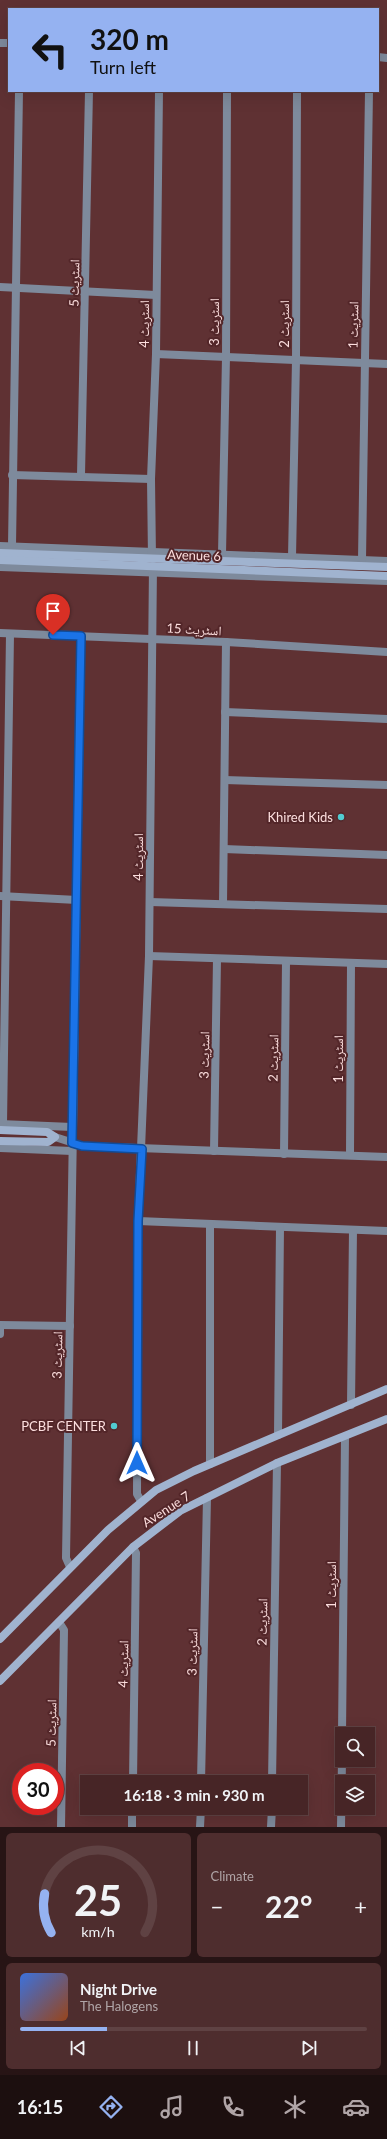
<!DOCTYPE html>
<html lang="en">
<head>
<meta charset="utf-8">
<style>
	body { margin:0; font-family:Lato,"Noto Naskh Arabic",sans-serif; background:#4e2d2e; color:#f1f3f6; height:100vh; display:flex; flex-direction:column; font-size:15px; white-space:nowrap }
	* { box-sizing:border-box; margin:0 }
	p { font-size:13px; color:#b0a5a7 }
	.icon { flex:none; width:22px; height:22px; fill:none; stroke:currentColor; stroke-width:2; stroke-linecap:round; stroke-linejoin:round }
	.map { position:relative; height:1827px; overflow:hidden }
	.details { display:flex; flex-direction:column; gap:6px; padding:6px; background:#271415; flex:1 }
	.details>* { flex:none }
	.hud { position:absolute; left:8px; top:8px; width:371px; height:84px; border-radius:0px; box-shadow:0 4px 16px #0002,0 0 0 1px #5f4243; background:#95b2f1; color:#111; overflow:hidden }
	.tools { position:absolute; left:335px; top:1727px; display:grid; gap:8px }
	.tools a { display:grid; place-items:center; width:40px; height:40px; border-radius:0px; background:#472526; box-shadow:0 4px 16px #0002,0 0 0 1px #5f4243; font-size:20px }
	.speed { position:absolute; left:12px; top:1763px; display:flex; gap:8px; font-size:20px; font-weight:700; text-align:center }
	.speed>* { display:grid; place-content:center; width:52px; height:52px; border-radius:50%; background:#472526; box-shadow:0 4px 16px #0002,0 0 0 1px #5f4243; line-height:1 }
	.speed .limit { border:6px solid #d22; background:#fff; color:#111 }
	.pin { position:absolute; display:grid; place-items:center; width:34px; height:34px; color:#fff; margin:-41px -17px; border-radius:50% 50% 50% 0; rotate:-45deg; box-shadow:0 0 4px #0007 }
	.pin .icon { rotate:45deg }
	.me { position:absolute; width:44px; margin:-22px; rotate:0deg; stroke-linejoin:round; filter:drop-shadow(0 0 3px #0008) }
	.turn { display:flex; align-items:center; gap:14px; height:84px; padding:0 16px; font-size:18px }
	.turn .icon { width:52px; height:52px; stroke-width:2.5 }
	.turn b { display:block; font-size:28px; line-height:34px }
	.big { font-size:30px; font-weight:700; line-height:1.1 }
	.details .card { flex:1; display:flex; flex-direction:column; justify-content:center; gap:6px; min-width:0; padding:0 14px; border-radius:6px; background:#4e2d2e }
	.details .dial { align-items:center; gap:0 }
	.dial svg { height:104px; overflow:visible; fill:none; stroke:#5f4243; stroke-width:7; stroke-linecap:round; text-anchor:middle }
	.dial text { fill:#f1f3f6; stroke:none }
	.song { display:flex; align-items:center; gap:12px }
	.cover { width:48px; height:48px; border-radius:6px; background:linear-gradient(135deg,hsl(220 70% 55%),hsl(20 70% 35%)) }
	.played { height:4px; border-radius:2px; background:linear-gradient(90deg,#95b2f1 25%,#5f4243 25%) }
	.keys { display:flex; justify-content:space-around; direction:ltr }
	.heat { display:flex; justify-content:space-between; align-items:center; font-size:22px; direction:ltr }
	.details .tiles { flex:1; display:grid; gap:6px; grid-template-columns:1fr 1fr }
	.card:last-child { grid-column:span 2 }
	.trip { position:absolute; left:80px; top:1775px; width:228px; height:40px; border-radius:0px; background:#472526; box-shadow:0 4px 16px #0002,0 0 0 1px #5f4243; font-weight:700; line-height:40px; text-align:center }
	.tab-bar { display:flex; height:64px; justify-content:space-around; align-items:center; background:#1c0f0f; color:#b0a5a7 }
	.tab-bar .icon { width:28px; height:28px }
	.tab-bar .current { color:#95b2f1 }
	.tab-bar b { font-size:18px; color:#f1f3f6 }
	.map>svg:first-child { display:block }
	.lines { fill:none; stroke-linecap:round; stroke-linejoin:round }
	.minor { stroke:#7e8a9c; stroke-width:8 }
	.tertiary { stroke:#7e8a9c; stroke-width:8 }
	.secondary { stroke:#a0b3cf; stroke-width:8 }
	.route-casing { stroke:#114b97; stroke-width:10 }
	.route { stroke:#1a73e8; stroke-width:7 }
	.poi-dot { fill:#51ccd1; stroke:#532629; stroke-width:1.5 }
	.labels { text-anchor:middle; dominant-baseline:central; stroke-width:4; stroke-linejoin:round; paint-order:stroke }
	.street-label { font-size:13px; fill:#fcdede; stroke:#532629 }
	.poi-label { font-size:13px; fill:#fcdede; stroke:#532629; text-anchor:end }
</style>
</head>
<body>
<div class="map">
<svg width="387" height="1827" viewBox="0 0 387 1827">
	<rect width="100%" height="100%" fill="#5f3133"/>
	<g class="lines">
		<g class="minor">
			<path d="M0,43H9"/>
			<path d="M378,57L387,58"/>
			<path d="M0,287L156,295"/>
			<path d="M156,354L387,364"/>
			<path d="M12,475L151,479"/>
			<path d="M81,475L89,91"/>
			<path d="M0,546L387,561"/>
			<path d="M12,546L19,91"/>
			<path d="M222,554L226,357L227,91"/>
			<path d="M292,557L296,360L297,91"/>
			<path d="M152,558L151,479L156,354L159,91"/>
			<path d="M362,560L369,91"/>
			<path d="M0,567L387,581"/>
			<path d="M0,633L226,642L387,652"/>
			<path d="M225,712L387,719"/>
			<path d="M225,780L387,785"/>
			<path d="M224,849L387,855"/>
			<path d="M0,896L77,900"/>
			<path d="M150,902L387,909"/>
			<path d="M223,904L226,642"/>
			<path d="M149,956L387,964"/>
			<path d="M0,1124L72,1127"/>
			<path d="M3,1124L10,634"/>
			<path d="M0,1148L72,1151"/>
			<path d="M214,1151L217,959"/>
			<path d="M284,1154L286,962"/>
			<path d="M350,1155L351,963"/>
			<path d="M138,1221L387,1231"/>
			<path d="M210,1224V1464"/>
			<path d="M0,1325L70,1326"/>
			<path d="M0,1334V1325"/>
			<path d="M351,1405L353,1230"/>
			<path d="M278,1435L280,1227"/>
			<path d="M141,1501L137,1494L138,1221L149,956L153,566"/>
			<path d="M70,1567L66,1558L81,637"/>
			<path d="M59,1622L64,1630L61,1827"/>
			<path d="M342,1734L345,1437"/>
			<path d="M133,1782L136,1553L133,1547"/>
			<path d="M201,1782L207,1498"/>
			<path d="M272,1782L277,1463"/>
			<path d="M132,1827V1808"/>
			<path d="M200,1827L201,1808"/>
			<path d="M271,1827L272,1808"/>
			<path d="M341,1827L342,1760"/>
		</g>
		<path class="tertiary" d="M55,1137L83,1146L387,1157"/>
		<g class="secondary">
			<path d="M0,553L387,567"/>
			<path d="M0,560L387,576"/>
			<path d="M0,1130L47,1132L55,1137L48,1142L0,1141"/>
			<path d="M0,1639L108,1530L156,1490L194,1471L387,1389"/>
			<path d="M0,1681L133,1547L180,1511L277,1463L387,1419"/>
		</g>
	</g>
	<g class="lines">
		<defs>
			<path id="route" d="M53,635L81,636L72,1143L82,1146L142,1149L138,1221L137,1463"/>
		</defs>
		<use href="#route" class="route-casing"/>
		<use href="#route" class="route"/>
	</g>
	<g class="poi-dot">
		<circle cx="341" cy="817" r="4"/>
		<circle cx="114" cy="1426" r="4"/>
	</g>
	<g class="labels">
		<g class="street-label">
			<text transform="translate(74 283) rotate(-89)">اسٹریٹ 5</text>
			<text transform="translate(214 322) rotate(-90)">اسٹریٹ 3</text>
			<text transform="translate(144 324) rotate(-90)">اسٹریٹ 4</text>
			<text transform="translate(284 324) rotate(-90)">اسٹریٹ 2</text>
			<text transform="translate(353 325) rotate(-89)">اسٹریٹ 1</text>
			<text transform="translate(194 555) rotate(2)">Avenue 6</text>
			<text transform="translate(194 629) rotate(3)">اسٹریٹ 15</text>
			<text transform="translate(138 857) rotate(-90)">اسٹریٹ 4</text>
			<text transform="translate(204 1055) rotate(-89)">اسٹریٹ 3</text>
			<text transform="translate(273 1058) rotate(-89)">اسٹریٹ 2</text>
			<text transform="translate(338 1059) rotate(-90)">اسٹریٹ 1</text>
			<text transform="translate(57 1355) rotate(-89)">اسٹریٹ 3</text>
			<text transform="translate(166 1509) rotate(-33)">Avenue 7</text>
			<text transform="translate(331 1585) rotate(-90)">اسٹریٹ 1</text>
			<text transform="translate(262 1622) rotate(-89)">اسٹریٹ 2</text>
			<text transform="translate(192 1652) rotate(-89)">اسٹریٹ 3</text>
			<text transform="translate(123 1664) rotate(-89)">اسٹریٹ 4</text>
			<text transform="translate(51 1723) rotate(-89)">اسٹریٹ 5</text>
		</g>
		<g class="poi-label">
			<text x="333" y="817">Khired Kids</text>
			<text x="106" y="1426">PCBF CENTER</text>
		</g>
	</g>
</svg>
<div class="tools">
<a><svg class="icon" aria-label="search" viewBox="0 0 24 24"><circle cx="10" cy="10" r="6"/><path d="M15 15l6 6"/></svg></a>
<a><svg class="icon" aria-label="layers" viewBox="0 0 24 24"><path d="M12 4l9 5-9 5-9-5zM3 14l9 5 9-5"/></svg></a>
</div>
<div class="speed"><div class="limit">30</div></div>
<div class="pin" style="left:53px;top:635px;background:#d93025"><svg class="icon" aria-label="arrive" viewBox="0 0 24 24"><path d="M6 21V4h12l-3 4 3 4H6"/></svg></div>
<svg class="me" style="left:137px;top:1463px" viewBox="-20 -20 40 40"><path d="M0-17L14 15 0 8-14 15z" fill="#1a73e8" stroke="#fff" stroke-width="4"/></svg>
<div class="trip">16:18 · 3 min · 930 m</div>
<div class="hud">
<div class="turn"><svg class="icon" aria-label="left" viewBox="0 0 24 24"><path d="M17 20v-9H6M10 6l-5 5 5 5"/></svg><div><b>320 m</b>Turn left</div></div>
</div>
</div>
<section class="details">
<div class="tiles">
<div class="card dial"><svg viewBox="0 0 100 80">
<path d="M14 69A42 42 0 1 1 86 69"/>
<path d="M14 69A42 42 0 0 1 9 39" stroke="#95b2f1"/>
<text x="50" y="56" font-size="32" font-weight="700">25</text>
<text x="50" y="72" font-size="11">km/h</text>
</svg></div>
<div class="card"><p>Climate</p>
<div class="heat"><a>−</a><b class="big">22°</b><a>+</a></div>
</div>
<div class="card">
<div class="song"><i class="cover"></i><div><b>Night Drive</b><p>The Halogens</p></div></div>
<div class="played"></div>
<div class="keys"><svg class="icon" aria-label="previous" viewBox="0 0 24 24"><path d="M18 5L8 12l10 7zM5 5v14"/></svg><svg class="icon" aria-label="pause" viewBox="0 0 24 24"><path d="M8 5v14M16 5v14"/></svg><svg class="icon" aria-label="next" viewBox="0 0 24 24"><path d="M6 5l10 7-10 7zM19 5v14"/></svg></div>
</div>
</div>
</section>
<nav class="tab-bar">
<b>16:15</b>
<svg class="icon current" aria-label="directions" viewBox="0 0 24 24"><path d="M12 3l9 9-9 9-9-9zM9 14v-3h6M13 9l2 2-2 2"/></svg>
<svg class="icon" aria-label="music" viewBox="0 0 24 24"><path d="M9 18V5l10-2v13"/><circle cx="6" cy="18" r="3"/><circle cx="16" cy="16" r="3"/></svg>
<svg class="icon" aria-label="phone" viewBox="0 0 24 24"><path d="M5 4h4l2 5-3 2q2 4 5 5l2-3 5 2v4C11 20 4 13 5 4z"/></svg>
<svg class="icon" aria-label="climate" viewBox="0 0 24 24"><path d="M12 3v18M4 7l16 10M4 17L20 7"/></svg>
<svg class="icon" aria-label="car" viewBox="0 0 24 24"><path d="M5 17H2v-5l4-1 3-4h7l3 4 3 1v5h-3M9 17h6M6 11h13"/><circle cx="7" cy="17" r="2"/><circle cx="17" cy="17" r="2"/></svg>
</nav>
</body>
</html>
